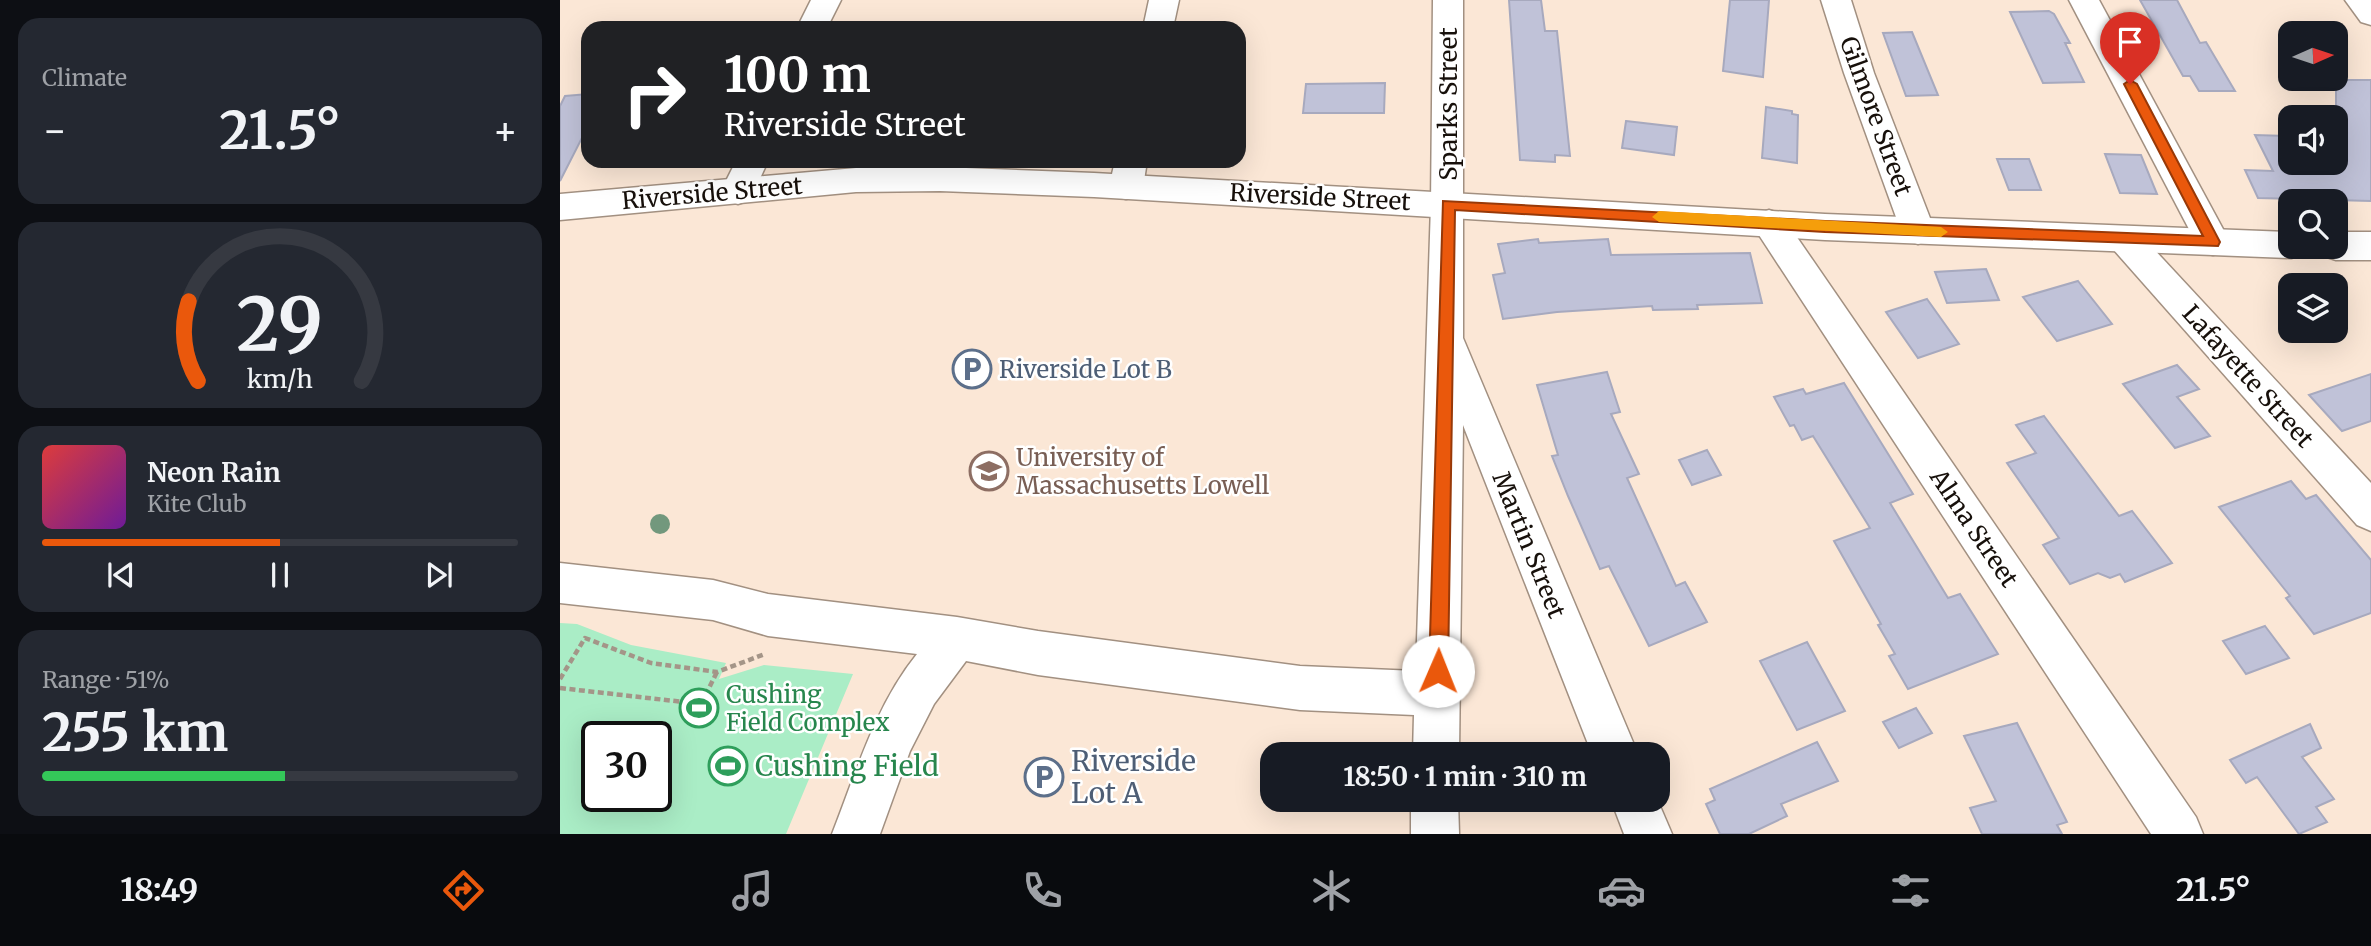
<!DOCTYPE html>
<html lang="en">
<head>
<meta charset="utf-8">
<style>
	body { margin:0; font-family:Merriweather,serif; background:#242831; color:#f1f3f6; height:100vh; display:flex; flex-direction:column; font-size:26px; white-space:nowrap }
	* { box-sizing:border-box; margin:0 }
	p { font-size:23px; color:#9ea1a6 }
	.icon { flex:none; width:38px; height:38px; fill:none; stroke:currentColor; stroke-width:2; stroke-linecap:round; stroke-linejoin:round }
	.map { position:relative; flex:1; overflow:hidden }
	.panel { display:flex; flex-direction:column; gap:18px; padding:18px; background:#0d0f14; width:560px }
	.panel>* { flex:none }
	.guide { position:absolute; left:21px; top:21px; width:665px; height:147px; border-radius:21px; box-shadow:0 7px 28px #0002; background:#202124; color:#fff; overflow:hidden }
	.needle { width:46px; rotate:87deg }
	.buttons { position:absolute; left:1718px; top:21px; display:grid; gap:14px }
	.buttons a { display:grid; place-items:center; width:70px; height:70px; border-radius:14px; background:#171b24; box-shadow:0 7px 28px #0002; font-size:35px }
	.speed { position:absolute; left:21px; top:721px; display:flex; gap:14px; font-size:35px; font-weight:700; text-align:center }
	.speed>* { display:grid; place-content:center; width:91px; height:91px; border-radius:50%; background:#171b24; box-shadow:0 7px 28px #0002; line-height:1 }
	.speed .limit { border:4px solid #111; border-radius:10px; background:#fff; color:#111 }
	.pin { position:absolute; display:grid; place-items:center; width:60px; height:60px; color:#fff; margin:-72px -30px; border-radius:50% 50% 50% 0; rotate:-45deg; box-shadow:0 0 7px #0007 }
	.pin .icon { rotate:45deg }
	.me { position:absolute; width:77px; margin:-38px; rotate:1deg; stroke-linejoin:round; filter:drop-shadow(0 0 5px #0008) }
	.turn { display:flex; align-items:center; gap:24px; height:147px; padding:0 28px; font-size:32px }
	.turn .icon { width:91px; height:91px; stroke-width:2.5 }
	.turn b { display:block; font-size:49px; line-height:60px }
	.big { font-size:52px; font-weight:700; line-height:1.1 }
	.panel .card { flex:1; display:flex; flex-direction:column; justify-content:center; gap:10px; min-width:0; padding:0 24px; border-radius:21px; background:#242831 }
	.panel .dial { align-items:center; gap:0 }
	.dial svg { height:182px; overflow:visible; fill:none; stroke:#363941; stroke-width:7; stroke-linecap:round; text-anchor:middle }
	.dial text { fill:#f1f3f6; stroke:none }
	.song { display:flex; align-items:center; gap:21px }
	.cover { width:84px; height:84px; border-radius:10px; background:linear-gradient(135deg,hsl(0 70% 55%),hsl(280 70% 35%)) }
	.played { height:7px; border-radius:4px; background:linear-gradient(90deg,#ea580c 50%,#363941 50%) }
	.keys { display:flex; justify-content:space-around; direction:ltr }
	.heat { display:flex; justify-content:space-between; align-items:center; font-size:38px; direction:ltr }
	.charge { height:10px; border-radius:5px; background:linear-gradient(90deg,#34c759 51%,#363941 0) }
	.trip { position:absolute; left:700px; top:742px; width:410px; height:70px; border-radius:21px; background:#171b24; box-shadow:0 7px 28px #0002; font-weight:700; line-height:70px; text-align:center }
	.tab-bar { display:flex; height:112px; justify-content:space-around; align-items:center; background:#090b0e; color:#9ea1a6 }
	.tab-bar .icon { width:49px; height:49px }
	.tab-bar .current { color:#ea580c }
	.tab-bar b { font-size:32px; color:#f1f3f6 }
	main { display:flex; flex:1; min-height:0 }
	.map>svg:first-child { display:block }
	.green { fill:#aaedc6; fill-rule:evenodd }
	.building { fill:#c0c2d8; stroke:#a7a9be; stroke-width:2 }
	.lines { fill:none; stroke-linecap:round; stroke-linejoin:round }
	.minor-casing { stroke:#a29081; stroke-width:3 }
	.major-casing { stroke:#a29081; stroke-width:3 }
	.path { stroke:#a49588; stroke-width:4.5; stroke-dasharray:6 3.5; stroke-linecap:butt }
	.minor { fill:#fff; fill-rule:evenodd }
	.major { fill:#fff; fill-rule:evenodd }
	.tree { fill:#72987d }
	.route { fill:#ea580c; stroke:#983908; stroke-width:2 }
	.slow { fill:#f59e0b }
	.labels { text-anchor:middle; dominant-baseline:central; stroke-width:5; stroke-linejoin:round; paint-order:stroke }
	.street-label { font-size:24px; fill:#17100b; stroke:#fff }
	.service-label { font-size:24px; fill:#4e5e75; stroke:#fff; text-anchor:start }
	.education-label { font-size:24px; fill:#785e54; stroke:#fff; text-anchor:start }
	.leisure-label { font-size:24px; fill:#27864d; stroke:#fff; text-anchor:start }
	.near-service-label { font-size:28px; fill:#4e5e75; stroke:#fff; text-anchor:start }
	.near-leisure-label { font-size:28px; fill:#27864d; stroke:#fff; text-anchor:start }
</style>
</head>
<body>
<main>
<section class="panel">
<div class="card"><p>Climate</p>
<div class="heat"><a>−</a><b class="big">21.5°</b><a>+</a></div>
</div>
<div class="card dial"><svg viewBox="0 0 100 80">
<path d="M14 69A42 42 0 1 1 86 69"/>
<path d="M14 69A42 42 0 0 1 10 34" stroke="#ea580c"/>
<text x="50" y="56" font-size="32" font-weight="700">29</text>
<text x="50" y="72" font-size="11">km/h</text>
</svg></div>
<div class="card">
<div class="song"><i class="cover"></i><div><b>Neon Rain</b><p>Kite Club</p></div></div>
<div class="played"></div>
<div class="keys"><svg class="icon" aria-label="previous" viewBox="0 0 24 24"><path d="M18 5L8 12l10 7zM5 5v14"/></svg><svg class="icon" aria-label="pause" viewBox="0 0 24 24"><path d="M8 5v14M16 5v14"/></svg><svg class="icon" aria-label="next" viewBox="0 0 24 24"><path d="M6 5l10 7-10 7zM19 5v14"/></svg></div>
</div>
<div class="card"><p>Range · 51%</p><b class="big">255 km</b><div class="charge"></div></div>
</section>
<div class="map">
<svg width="1811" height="834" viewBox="0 0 1811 834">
	<rect width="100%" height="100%" fill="#fbe7d6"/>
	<path class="green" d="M0,623L17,624L71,645L166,663L159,679L204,665L293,674L226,834H0ZM37,737H96V796H37Z"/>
	<g class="building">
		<path d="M949,0H981L985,31H997L1010,156L995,155V162L960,160Z"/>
		<path d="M1170,0H1209L1203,77L1163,71Z"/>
		<path d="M1580,0H1617L1640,43L1646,42L1675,91H1639L1630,76H1623Z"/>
		<path d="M1489,11L1494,14L1510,43H1505L1524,82L1483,83L1450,12Z"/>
		<path d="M1352,32L1378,95L1346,96L1323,33Z"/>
		<path d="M1776,80H1811V201L1698,198L1685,170L1713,171L1695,135L1731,136V163H1776Z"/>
		<path d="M825,83L824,113H743L746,84Z"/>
		<path d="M28,94V126L0,181V106L5,96Z"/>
		<path d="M1206,107L1232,111V114L1238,115L1237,163L1202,158Z"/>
		<path d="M1066,121L1117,127L1114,155L1062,148Z"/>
		<path d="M1545,154L1581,155L1597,194L1560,193Z"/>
		<path d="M1437,159H1469L1481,190H1449Z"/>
		<path d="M978,239L979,243L1048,239L1051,255L1190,253L1202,303L1137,305L1138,309L1093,310L1092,306L997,312L943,319L933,275L945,273L938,244Z"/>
		<path d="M1426,269L1439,300L1387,303L1375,272Z"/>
		<path d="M1518,281L1552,324L1497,341L1463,297Z"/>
		<path d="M1367,299L1399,344L1358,358L1326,312Z"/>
		<path d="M1617,365L1639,389L1617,397L1650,436L1615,448L1563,384Z"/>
		<path d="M1047,372L1060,412L1051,414L1079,474L1067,478L1116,586L1125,582L1147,622L1089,646L1049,566L1040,569L1008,496L992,456L998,455L977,385Z"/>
		<path d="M1811,374V421L1782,431L1749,395Z"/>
		<path d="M1284,383L1353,494L1330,503L1388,598L1400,594L1438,654L1348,689L1329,656L1335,654L1318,625L1321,624L1274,541L1310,528L1253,436L1242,440L1234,425L1230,426L1214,397L1243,389L1246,394Z"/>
		<path d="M1484,416L1559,516L1572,511L1612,563L1565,582L1560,574L1550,578L1538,573L1510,584L1483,545L1499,538L1447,463L1476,453L1456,425Z"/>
		<path d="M1147,450L1161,475L1132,485L1119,460Z"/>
		<path d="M1731,481L1746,499L1756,495L1811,560V613L1754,634L1726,598L1730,596L1659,507Z"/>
		<path d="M1705,626L1729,658L1686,674L1663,641Z"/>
		<path d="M1247,642L1285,711L1237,730L1200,661Z"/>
		<path d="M1356,708L1372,733L1339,748L1323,722Z"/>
		<path d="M1457,723L1507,822L1497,825L1502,834H1422L1410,808L1436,801L1404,736Z"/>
		<path d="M1750,724L1761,748L1742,757L1774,799L1756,807L1767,822L1739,834L1697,777L1686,783L1670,760Z"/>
		<path d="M1257,742L1278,781L1221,804L1227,816L1189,834H1160L1146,804L1155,800L1150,789Z"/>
	</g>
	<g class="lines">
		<defs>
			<g id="minor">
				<path d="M251,0H281L267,28H237Z"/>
				<path d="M589,0H619L613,28H583Z"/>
				<path d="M873,0H903V338L1078,754H1032L903,425L899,754H853L854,715L740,710L478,675L406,661L374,704L350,751L320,834H272C296,773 315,706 357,654L208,636L153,620L0,603V563L153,580L208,594L397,617L478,631L740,666L856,671L871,205Z"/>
				<path d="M1261,0H1291L1314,73L1375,231L1370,240L1358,244L1346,240L1341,231L1284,73Z"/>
				<path d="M1509,0H1539L1670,242L1665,252L1653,255L1641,252Z"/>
				<path d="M1785,0H1811V25L1801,22Z"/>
				<path d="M176,161H208L190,200L178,204L166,200L161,191Z"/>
				<path d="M555,161H587L583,187L578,196L566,199L554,196L549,187Z"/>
				<path d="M1209,210L1221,214L1636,817L1643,834H1591L1197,232L1192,223L1197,214Z"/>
				<path d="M1565,227L1577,231L1811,483V531L1797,525L1553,249L1548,240L1553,231Z"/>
				<path d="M1097,799L1112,834H1064L1051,800Z"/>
				<path d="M851,800H898L899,834H851Z"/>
			</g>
			<g id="major">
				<path d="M380,167L534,173L1265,214L1731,232V247H1747L1743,255L1731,258L1265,240L534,197L380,191L296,192L0,220V194L296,168Z"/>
				<path d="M1776,232H1811V260H1776L1764,256L1759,247H1776Z"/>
			</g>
		</defs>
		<use href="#minor" class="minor-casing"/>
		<use href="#major" class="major-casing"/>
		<g class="path">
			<path d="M0,679L25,638L91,663L157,672L205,654"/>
			<path d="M0,688L141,704L157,672"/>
		</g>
		<use href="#minor" class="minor"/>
		<use href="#major" class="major"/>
	</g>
	<circle class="tree" cx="100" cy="524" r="10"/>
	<path class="route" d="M1570,80L1577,84L1660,242L1658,246L1265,232L895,210L888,671L885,677L878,680L872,677L869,671L883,201L1265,221L1643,236L1564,84Z"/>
	<path class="slow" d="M1099,211L1381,227L1388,232L1381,237L1099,222L1092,217Z"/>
	<defs>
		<symbol id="parking-ring" viewBox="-11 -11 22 22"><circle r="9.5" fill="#fff" stroke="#5c6f8a" stroke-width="1.5"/><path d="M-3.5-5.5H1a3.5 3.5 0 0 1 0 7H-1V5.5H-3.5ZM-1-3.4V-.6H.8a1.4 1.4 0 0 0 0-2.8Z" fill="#5c6f8a"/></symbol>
		<symbol id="university-ring" viewBox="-11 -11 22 22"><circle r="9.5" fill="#fff" stroke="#8d6e63" stroke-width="1.5"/><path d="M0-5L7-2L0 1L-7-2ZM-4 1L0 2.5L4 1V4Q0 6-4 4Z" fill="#8d6e63"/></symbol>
		<symbol id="stadium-ring" viewBox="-11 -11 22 22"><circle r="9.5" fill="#fff" stroke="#2e9e5b" stroke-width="1.5"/><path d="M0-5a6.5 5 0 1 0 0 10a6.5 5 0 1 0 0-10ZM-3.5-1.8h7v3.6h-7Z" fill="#2e9e5b"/></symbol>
	</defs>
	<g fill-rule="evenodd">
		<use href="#parking-ring" x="390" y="347" width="44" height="44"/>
		<use href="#university-ring" x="407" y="449" width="44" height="44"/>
		<use href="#stadium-ring" x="117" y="686" width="44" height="44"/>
		<use href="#stadium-ring" x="146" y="744" width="44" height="44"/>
		<use href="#parking-ring" x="462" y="755" width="44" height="44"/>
	</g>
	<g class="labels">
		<g class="street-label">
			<text transform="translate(888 104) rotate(-90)">Sparks Street</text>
			<text transform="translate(1316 116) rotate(70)">Gilmore Street</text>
			<text transform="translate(152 193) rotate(-5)">Riverside Street</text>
			<text transform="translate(760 197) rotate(3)">Riverside Street</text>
			<text transform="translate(1688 376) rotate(48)">Lafayette Street</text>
			<text transform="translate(1414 528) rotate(56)">Alma Street</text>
			<text transform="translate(969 545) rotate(68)">Martin Street</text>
		</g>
		<g class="service-label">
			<text x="439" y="369">Riverside Lot B</text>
		</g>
		<g class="education-label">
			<text x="456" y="457">University of<tspan x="456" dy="28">Massachusetts Lowell</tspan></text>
		</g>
		<g class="leisure-label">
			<text x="166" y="694">Cushing<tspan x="166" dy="28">Field Complex</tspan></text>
		</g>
		<g class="near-service-label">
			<text x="511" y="761">Riverside<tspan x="511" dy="32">Lot A</tspan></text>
		</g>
		<g class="near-leisure-label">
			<text x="195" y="766">Cushing Field</text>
		</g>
	</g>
</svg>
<div class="buttons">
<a><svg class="needle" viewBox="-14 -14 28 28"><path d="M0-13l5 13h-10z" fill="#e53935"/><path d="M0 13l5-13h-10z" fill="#9ea1a6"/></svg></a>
<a><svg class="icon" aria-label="sound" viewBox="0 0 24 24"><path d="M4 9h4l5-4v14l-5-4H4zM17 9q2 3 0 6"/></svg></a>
<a><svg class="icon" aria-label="search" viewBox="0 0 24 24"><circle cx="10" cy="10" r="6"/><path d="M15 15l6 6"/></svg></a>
<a><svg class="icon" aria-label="layers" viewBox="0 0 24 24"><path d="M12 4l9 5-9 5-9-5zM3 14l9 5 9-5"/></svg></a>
</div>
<div class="speed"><div class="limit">30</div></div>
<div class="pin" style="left:1570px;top:84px;background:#d93025"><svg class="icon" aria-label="arrive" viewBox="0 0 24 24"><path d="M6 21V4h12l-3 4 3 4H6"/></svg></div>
<svg class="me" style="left:878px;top:671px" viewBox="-20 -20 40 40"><circle r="19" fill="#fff"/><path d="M0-13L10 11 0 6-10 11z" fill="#ea580c"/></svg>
<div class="trip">18:50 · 1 min · 310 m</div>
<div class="guide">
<div class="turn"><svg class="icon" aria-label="right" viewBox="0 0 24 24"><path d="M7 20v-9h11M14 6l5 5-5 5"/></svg><div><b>100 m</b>Riverside Street</div></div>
</div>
</div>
</main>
<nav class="tab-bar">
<b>18:49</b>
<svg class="icon current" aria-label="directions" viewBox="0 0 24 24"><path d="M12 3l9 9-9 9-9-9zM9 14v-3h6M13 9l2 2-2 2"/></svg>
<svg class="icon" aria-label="music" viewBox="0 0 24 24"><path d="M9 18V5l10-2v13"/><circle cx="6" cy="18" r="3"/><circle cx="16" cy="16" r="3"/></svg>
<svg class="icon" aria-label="phone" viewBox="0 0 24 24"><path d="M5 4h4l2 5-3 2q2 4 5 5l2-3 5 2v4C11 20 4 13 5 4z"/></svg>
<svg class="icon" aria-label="climate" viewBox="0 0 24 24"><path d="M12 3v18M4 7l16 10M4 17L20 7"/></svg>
<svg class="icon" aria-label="car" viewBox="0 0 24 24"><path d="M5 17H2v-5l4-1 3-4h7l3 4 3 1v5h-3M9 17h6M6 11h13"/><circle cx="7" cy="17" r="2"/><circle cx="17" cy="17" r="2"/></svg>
<svg class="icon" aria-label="filters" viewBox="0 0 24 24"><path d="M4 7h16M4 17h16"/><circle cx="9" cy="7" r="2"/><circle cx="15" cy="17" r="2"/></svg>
<b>21.5°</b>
</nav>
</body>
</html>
